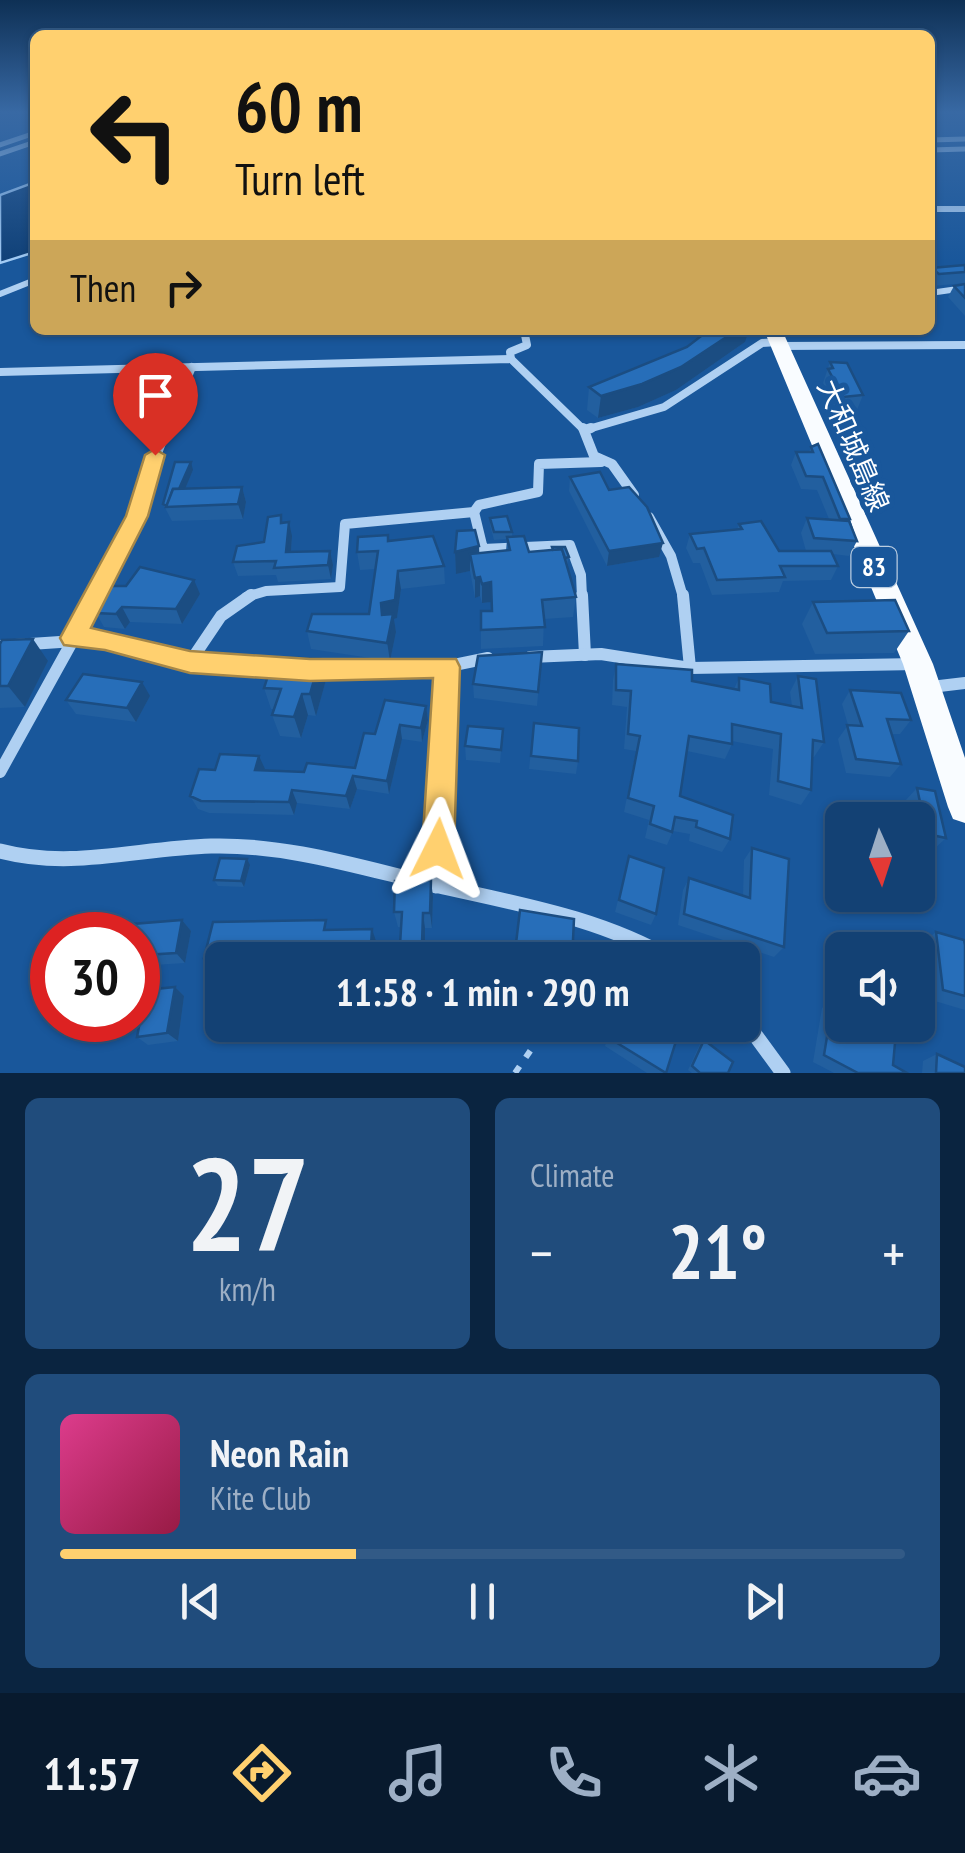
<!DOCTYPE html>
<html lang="en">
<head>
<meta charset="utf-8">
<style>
	body { margin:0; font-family:"PT Sans Narrow","Noto Sans JP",sans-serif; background:#204c7c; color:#f1f3f6; height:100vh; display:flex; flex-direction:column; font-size:38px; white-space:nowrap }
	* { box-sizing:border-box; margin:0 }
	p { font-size:32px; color:#9dafc5 }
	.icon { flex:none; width:55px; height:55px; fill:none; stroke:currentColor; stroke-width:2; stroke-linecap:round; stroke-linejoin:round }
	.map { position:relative; height:1073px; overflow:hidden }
	.panel { display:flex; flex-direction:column; gap:25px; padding:25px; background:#0a2440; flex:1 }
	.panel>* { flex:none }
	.banner { position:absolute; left:30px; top:30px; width:905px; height:305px; border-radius:15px; box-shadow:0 2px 8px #0004,0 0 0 2px #325a86; background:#ffd06f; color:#111; overflow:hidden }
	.needle { width:65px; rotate:177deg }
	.fabs { position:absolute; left:825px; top:802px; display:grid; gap:20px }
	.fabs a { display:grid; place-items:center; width:110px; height:110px; border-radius:15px; background:#134174; box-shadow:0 2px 8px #0004,0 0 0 2px #325a86; font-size:50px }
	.speed { position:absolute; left:30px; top:912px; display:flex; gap:20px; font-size:50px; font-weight:700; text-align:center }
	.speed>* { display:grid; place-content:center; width:130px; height:130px; border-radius:50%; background:#134174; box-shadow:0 2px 8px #0004,0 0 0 2px #325a86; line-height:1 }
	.speed .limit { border:15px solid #d22; background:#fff; color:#111 }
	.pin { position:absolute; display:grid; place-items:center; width:85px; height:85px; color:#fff; margin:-102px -42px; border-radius:50% 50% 50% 0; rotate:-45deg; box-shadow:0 0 10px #0007 }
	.pin .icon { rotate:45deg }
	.me { position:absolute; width:110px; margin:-55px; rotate:3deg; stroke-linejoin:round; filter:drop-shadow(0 0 8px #0008) }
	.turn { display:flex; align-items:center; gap:35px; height:210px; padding:0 40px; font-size:45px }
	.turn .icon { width:130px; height:130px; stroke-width:2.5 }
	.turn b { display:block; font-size:70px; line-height:85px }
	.then { display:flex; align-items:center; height:95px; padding:0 40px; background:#0003; gap:20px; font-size:38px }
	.big { font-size:75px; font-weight:600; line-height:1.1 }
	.panel .card { flex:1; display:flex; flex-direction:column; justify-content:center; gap:15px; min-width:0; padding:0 35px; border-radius:15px; background:#204c7c }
	.panel .dial { align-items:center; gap:0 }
	.dial b { font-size:130px; line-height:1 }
	.song { display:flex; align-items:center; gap:30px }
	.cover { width:120px; height:120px; border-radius:15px; background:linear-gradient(135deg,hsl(330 70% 55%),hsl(340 70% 35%)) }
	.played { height:10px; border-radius:5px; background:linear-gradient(90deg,#ffd06f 35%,#325a86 35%) }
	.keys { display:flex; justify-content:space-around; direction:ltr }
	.heat { display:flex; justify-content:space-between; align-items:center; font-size:55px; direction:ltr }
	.panel .tiles { flex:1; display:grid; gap:25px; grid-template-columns:1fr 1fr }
	.card:last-child { grid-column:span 2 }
	.trip { position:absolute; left:205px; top:942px; width:555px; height:100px; border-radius:15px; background:#134174; box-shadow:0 2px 8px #0004,0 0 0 2px #325a86; font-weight:600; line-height:100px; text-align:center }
	.tabs { display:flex; height:160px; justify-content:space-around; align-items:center; background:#081a2e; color:#9dafc5 }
	.tabs .icon { width:70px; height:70px }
	.tabs .current { color:#ffd06f }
	.tabs b { font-size:45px; color:#f1f3f6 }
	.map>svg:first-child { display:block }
	.water { fill:#104178; stroke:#a2cbf4; stroke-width:2.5 }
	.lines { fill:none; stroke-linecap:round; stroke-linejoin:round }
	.path { stroke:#afd0f2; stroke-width:6; stroke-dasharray:8 11; stroke-linecap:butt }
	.minor-far5 { stroke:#afd0f2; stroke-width:5 }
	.minor-far4 { stroke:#afd0f2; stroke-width:6 }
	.minor-far3 { stroke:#afd0f2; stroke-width:8 }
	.minor-far2 { stroke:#afd0f2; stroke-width:10 }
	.minor-far1 { stroke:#afd0f2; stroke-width:12 }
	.minor { stroke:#afd0f2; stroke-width:15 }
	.tertiary { fill:#afd0f2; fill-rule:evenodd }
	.primary { fill:#f9fcff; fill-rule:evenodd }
	.wall { fill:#225f9f }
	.shaded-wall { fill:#1b4d82 }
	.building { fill:#276eb9; stroke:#1b4d82; stroke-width:2.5 }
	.route { fill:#ffd06f; stroke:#a68748; stroke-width:2.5 }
	.labels { text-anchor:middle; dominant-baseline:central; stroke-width:10; stroke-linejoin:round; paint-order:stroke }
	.shield { fill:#19579b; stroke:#bacde1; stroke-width:2.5 }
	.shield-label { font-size:25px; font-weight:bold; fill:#fff }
	.street-label { font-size:28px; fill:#fff; stroke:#19579b }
</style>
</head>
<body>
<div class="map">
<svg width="965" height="1073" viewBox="0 0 965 1073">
	<rect width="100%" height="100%" fill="#19579b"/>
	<path class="water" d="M35,182V252L0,263V195Z"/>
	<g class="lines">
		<g class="path">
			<path d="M602,960L612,948"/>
			<path d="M515,1073L548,1025"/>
		</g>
		<g class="minor-far5">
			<path d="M930,140L965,139"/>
			<path d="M0,145L35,133"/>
			<path d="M930,150L965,149"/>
			<path d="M0,154L35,142"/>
		</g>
		<g class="minor-far4">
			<path d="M930,209H965"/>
			<path d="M930,293L965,288"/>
			<path d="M0,294L35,280"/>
		</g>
		<g class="minor-far3">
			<path d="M511,359L510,352L527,345L524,330"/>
			<path d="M0,372L511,359L585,431"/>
			<path d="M585,430L664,407L762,343L778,342"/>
			<path d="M166,431L192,367"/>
		</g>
		<g class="minor-far2">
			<path d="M583,428L594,456L612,464L634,495"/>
			<path d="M585,430L591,428"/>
			<path d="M474,512L483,549L570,545L581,575L582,597"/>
			<path d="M649,517L671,556L683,597"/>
			<path d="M97,597C127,543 143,485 167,428"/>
			<path d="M246,597L266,591L340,587L345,524L474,512L479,505L538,492L539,464L601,462"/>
		</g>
		<g class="minor-far1">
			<path d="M582,595L585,655"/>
			<path d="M683,595L690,668"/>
			<path d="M0,646L105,639L190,662L285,668"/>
			<path d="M530,657L601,654L690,668L917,664"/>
			<path d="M190,662L221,616L251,595"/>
			<path d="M311,670L425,671L488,658"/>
			<path d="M931,687L965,683"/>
			<path d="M0,772L98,595"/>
			<path d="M440,808L447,667"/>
		</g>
		<g class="minor">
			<path d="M0,851C72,870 138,848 211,846C287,844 362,868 435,885C517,904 599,917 673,960"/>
			<path d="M436,886L440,806"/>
			<path d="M742,1017L783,1073"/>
		</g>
		<path class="tertiary" d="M965,341V349L780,350L774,346L780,342Z"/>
		<path class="primary" d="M764,330H782L933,664L965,758V823L953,819L948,807L903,664Z"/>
	</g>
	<g class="wall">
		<path d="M965,265V283L933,286L930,283L931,268Z"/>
		<path d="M965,284V316L948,297L954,286Z"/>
		<path d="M830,330H857L855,336H833Z"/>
		<path d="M745,342L676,390L638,407L598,418L587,410L589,387Z"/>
		<path d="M830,362L863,395L857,410L837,412L823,383Z"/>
		<path d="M811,447L850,519L857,541L849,556L833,554L838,566L831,580L783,581L779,592L712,595L700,563H693L686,548L690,534L737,530L739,524L779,551H806L801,533L807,518L829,519L817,490L801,489L791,465L796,452H809Z"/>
		<path d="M193,470L185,489L242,487L246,502L243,519L172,521L163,504Z"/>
		<path d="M570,477L609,490L659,557L607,566L569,491Z"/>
		<path d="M490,518L512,532V537L529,552L552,550V547L569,557L567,565L576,597L573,617L544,619L543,646L481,649V611H491V602L482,603L480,596L475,598L470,571L456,574L455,552L479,553L506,551L507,539L494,540L490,525Z"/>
		<path d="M283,523L292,536L291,552L330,551L333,565L331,579L278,582L276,575L238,576L233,562L264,542Z"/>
		<path d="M389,541L444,566L445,584L401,589L397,618L394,619L396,632L390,661L311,649L307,631L369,614L376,569L360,570L357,552Z"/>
		<path d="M111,586L200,594L182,624L130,622L125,629L104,627L96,613Z"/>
		<path d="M813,602L909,631L894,653L815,654L802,624Z"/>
		<path d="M0,644L48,661L25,707L0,708Z"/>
		<path d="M542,652L537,706L474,698L473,684Z"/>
		<path d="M616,664L734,689L739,678L771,702L792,706L790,692L798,676L824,742L814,757H812L811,790L801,805L769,795L773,749L732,741V744L725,759L687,751L680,796L730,839L722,852L689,841L690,834L673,831L667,845L645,838L649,820L624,812L636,751L624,749L627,707L612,705L613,680Z"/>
		<path d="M326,680L316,716L308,715L301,738L280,736L272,715L275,709H271L264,688Z"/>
		<path d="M850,690L911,720L900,734H891L901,764L890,777L846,773L838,739L848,725L842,704Z"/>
		<path d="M150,696L136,722L76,714L66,700Z"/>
		<path d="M426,706L428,720L422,742L402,739L389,794L357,789L350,809L297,803L294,815L209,813L198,809L190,796L264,770L304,772L355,768L375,734Z"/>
		<path d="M534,723L578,761L576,774L529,769Z"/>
		<path d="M503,729L500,763L466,760L465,746Z"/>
		<path d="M917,788L946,838L933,850L918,847V820H909L905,801Z"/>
		<path d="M752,848L784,947L774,957L678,925L683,890L689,878L743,896L744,860Z"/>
		<path d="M629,856L656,914L651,925L615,912Z"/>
		<path d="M250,865L244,887L218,886L214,880Z"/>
		<path d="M433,897L432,928H425V944L428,960H222V972H216L204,958L330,930L377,944V946L400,945L401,927H398L394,912Z"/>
		<path d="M182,920L191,931L185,963L154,965L150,975L138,976V935Z"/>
		<path d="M936,932L965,945V1010L928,999L923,942Z"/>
		<path d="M175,987L184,996L178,1041L148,1045L137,1037Z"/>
		<path d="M833,1000L893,1065L907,1073H834L813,1062L822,1008Z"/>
		<path d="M613,1025H681L665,1073H647L605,1046Z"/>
		<path d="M704,1040L728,1073H692L688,1070L700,1044Z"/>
		<path d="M937,1054L965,1073H922L923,1061Z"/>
	</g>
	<g class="shaded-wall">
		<path d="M737,330H749L745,342L676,390L638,407L598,418L601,396Z"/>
		<path d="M191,462L193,470L178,506H171Z"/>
		<path d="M242,487L246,502L243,519L238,504Z"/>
		<path d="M289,522L292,536L290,565L286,552Z"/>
		<path d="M663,543L659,557L607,566L609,551Z"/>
		<path d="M479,546L480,568L470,554V571L456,574L455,552Z"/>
		<path d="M330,551L333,565L331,579L328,565Z"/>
		<path d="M398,571L401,589L397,618L394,619L396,632L390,661L381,603Z"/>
		<path d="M480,577V596L475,598V578Z"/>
		<path d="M194,580L200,594L182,624L176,609Z"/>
		<path d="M491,582V602L482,603V584Z"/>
		<path d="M122,607L130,622L125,629L116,614Z"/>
		<path d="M33,639L48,661L25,707L8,686Z"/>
		<path d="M320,659L326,680L316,716L310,694Z"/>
		<path d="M142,682L150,696L136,722L127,708Z"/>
		<path d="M302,694L308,715L301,738L294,717Z"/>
		<path d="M426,706L428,720L422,742L421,728Z"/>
		<path d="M400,725L402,739L389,794L387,781Z"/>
		<path d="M259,756L265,769L255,770Z"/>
		<path d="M353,776L357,789L350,809L346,796Z"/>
		<path d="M292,790L297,803L294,815L289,802Z"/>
		<path d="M247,859L250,865L244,887L241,881Z"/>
		<path d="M431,880L433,897L432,928L430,913Z"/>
		<path d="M423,913L425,928V959L422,944Z"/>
		<path d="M182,920L191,931L185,963L176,953Z"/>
		<path d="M372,929L377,944L376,960L371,946Z"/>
		<path d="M144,955L154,965L150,975L139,965Z"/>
		<path d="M175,987L184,996L178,1041L167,1033Z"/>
	</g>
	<g class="building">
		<path d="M965,265V272L939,274L931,268Z"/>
		<path d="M965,284V298L954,286Z"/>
		<path d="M709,330H737L681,367L642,384L601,396L589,387L687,347Z"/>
		<path d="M830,362L847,363L863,395L843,397L828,369L833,368Z"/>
		<path d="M818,444L850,519H840L823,477L806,476L796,452H813L811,447Z"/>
		<path d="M175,462H191L179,489H173L167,506L163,504Z"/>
		<path d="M600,472L609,490L629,487L647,507L663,543L609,551L570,477Z"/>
		<path d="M242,487L238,504L166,507L173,489Z"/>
		<path d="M281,515V523L289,522L286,552L330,551L328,565L274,568L276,561L233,562L237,546L264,542L268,517Z"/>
		<path d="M507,516L512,532H494L490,518Z"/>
		<path d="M807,518L849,521L857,541L814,538Z"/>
		<path d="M761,521L779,551H831L838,566H780L785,577L717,580L704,548L697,549L690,534L742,529L739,524Z"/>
		<path d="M475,530L479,546L455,552L457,531Z"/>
		<path d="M388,535V541L433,536L444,566L398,571L395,600L381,603L382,615L393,614L387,643L307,631L312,614H369L378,551L357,552L358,537Z"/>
		<path d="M524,536L529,552L562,549L576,597L542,600L545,627L481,630V611H492L491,582L482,584L480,577L475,578L470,554L510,550L507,537Z"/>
		<path d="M552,547H565L569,557L565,558L562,549L553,550Z"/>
		<path d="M140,567L194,580L176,609L122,607L116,614L96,613L111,586H126Z"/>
		<path d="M895,600L909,631L827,633L813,602Z"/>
		<path d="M33,639L8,686H0V644L2,640Z"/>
		<path d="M542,652L538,692L473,684L478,656Z"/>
		<path d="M274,657L320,659L310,694H302L294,717L272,715L281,689L264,688Z"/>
		<path d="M616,664L692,670V681L739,690V678L770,684L771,702L802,708L798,676L816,679L824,742L813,740L811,790L778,781L781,734L732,724V744L689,736L680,796L733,815L730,839L696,827L697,821L675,817L672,832L650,824L654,806L628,798L640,736L628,734L631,691L616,690Z"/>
		<path d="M83,674L142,682L127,708L66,700Z"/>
		<path d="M850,690L901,693L911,720L887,719L901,764L856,759L847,725L862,726Z"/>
		<path d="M385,700L426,706L421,728L400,725L387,781L353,776L346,796L292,790L289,802L201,801L190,796L199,769L215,770L220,754L259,756L255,770L304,772L307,763L355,768L364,733L375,734Z"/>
		<path d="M534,723L579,728L578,761L531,756Z"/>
		<path d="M468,726L503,729L501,750L465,746Z"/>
		<path d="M917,788L935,791L946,838L927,834Z"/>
		<path d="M752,848L789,859L784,947L684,914L689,878L750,898Z"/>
		<path d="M629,856L664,868L656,914L619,900Z"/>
		<path d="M220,858L247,859L241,881L214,880Z"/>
		<path d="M431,880L430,913H423L422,944H426L425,960H326V954L283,952L281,960L204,958L213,922L326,920L324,930L372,929L371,946L400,945L402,912H394L395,881Z"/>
		<path d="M520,910L574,919L572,960H514Z"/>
		<path d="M182,920L176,953L144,955L139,965L138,935H117L120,925Z"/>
		<path d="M936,932L964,940L965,945V996L943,990Z"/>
		<path d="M175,987L167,1033L137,1037L146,990Z"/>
		<path d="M833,1000L842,1005V1025H883L896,1032L893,1065L907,1073H858L824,1055Z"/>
		<path d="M614,1025H681L666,1073L609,1038Z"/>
		<path d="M704,1040L733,1062L728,1073H700L692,1066Z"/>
		<path d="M937,1054L965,1067V1073H936Z"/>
	</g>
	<linearGradient id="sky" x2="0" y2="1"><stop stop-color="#0e3055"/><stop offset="0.43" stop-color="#3869a4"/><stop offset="1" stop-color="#3869a4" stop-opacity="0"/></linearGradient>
	<rect width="965" height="261" fill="url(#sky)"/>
	<path class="route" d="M155,449L165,455L148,516L91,628L190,651L310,659H456L460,667L454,849L450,861L438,865L427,861L422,849L433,678L310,681L190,673L105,650L64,645L60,638L126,516L145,455Z"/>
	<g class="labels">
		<rect class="shield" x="851.5" y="547" width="45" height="40" rx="8"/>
		<g class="shield-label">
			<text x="874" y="567">83</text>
		</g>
		<g class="street-label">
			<text transform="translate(854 445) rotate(67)">大和城島線</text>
		</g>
	</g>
</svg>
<div class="fabs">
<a><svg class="needle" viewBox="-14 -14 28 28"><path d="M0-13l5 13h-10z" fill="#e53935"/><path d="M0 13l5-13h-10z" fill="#9dafc5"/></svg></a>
<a><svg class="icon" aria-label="sound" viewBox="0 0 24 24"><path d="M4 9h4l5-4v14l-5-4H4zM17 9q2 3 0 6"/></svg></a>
</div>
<div class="speed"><div class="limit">30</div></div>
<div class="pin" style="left:155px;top:455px;background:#d93025"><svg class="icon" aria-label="arrive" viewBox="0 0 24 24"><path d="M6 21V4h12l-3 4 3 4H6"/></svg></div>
<svg class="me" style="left:438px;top:849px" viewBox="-20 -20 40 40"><path d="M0-17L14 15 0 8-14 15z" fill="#ffd06f" stroke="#fff" stroke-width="4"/></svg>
<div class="trip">11:58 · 1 min · 290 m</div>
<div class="banner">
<div class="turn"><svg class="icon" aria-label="left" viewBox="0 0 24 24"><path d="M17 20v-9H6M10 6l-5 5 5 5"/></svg><div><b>60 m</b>Turn left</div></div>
<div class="then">Then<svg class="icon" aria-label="right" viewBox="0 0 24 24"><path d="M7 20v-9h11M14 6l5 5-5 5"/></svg></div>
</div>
</div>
<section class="panel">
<div class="tiles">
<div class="card dial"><b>27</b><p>km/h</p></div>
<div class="card"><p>Climate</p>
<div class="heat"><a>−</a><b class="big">21°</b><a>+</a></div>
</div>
<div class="card">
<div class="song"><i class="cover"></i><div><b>Neon Rain</b><p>Kite Club</p></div></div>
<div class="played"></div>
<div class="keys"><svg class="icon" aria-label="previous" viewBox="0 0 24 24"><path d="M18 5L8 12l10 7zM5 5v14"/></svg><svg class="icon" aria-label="pause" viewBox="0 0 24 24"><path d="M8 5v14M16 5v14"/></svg><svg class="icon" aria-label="next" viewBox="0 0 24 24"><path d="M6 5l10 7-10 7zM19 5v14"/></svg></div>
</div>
</div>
</section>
<nav class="tabs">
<b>11:57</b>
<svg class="icon current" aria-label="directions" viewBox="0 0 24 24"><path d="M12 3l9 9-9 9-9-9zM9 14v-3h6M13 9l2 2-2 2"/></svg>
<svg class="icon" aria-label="music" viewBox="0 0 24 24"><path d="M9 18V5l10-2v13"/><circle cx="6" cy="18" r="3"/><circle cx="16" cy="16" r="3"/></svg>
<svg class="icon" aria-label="phone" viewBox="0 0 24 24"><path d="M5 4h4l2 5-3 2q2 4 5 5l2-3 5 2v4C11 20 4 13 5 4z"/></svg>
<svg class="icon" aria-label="climate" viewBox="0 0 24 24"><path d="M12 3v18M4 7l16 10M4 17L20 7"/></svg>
<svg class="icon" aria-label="car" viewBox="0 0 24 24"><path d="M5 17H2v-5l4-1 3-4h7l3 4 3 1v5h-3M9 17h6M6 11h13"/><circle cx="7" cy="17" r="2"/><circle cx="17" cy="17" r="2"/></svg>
</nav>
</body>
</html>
